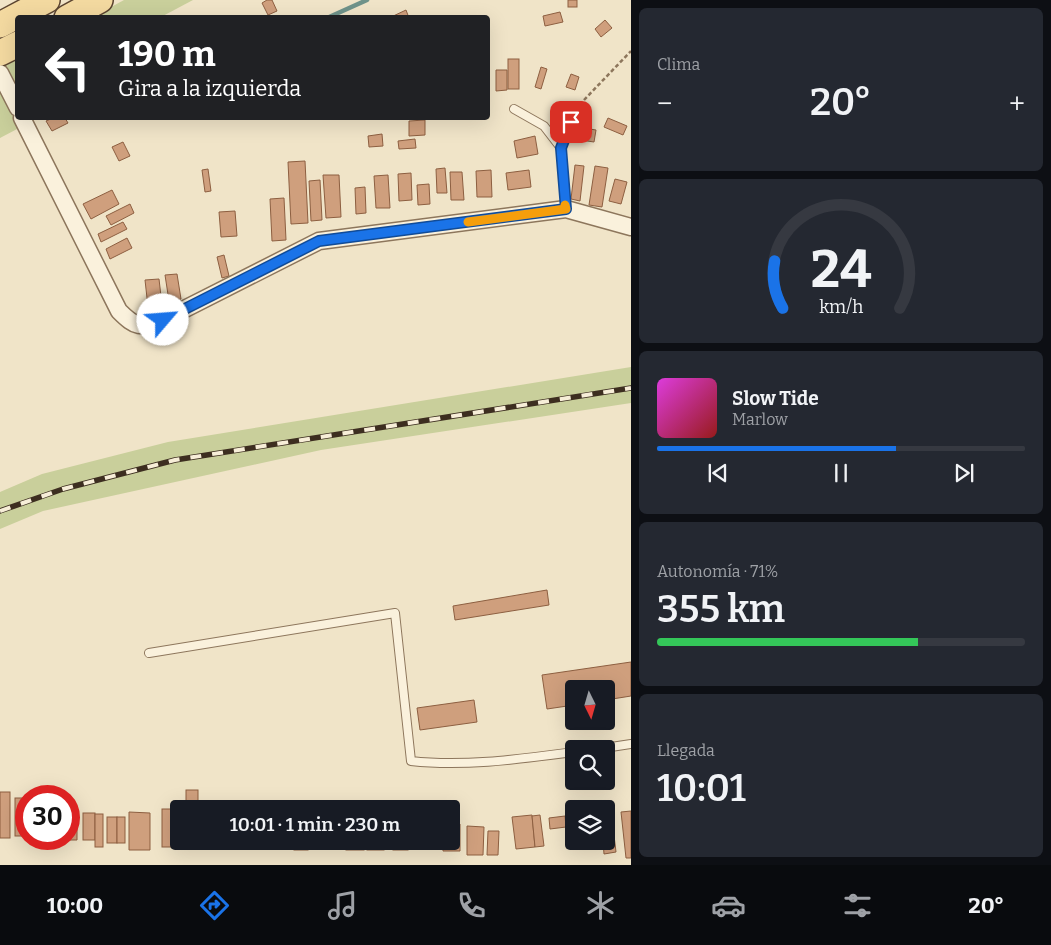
<!DOCTYPE html>
<html lang="es">
<head>
<meta charset="utf-8">
<style>
	body { margin:0; font-family:Bitter,serif; background:#242831; color:#f1f3f6; height:100vh; display:flex; flex-direction:column; font-size:19px; white-space:nowrap }
	* { box-sizing:border-box; margin:0 }
	p { font-size:16px; color:#9ea1a6 }
	.icon { flex:none; width:28px; height:28px; fill:none; stroke:currentColor; stroke-width:2; stroke-linecap:round; stroke-linejoin:round }
	.map { position:relative; flex:1; overflow:hidden }
	.panel { display:flex; flex-direction:column; gap:8px; padding:8px; background:#0d0f14; width:420px }
	.panel>* { flex:none }
	.guide { position:absolute; left:15px; top:15px; width:475px; height:105px; border-radius:5px; box-shadow:0 5px 20px #0002; background:#202124; color:#fff; overflow:hidden }
	.needle { width:32px; rotate:175deg }
	.tools { position:absolute; left:565px; top:680px; display:grid; gap:10px }
	.tools a { display:grid; place-items:center; width:50px; height:50px; border-radius:5px; background:#171b24; box-shadow:0 5px 20px #0002; font-size:25px }
	.speed { position:absolute; left:15px; top:785px; display:flex; gap:10px; font-size:25px; font-weight:700; text-align:center }
	.speed>* { display:grid; place-content:center; width:65px; height:65px; border-radius:50%; background:#171b24; box-shadow:0 5px 20px #0002; line-height:1 }
	.speed .limit { border:8px solid #d22; background:#fff; color:#111 }
	.pin { position:absolute; display:grid; place-items:center; width:42px; height:42px; color:#fff; margin:-21px; border-radius:10px; box-shadow:0 2px 8px #0006 }
	.me { position:absolute; width:55px; margin:-28px; rotate:63deg; stroke-linejoin:round; filter:drop-shadow(0 0 4px #0008) }
	.turn { display:flex; align-items:center; gap:18px; height:105px; padding:0 20px; font-size:22px }
	.turn .icon { width:65px; height:65px; stroke-width:2.5 }
	.turn b { display:block; font-size:35px; line-height:42px }
	.big { font-size:38px; font-weight:600; line-height:1.1 }
	.panel .card { flex:1; display:flex; flex-direction:column; justify-content:center; gap:8px; min-width:0; padding:0 18px; border-radius:8px; background:#242831 }
	.panel .dial { align-items:center; gap:0 }
	.dial svg { height:130px; overflow:visible; fill:none; stroke:#363941; stroke-width:7; stroke-linecap:round; text-anchor:middle }
	.dial text { fill:#f1f3f6; stroke:none }
	.song { display:flex; align-items:center; gap:15px }
	.cover { width:60px; height:60px; border-radius:8px; background:linear-gradient(135deg,hsl(300 70% 55%),hsl(0 70% 35%)) }
	.played { height:5px; border-radius:2px; background:linear-gradient(90deg,#1a73e8 65%,#363941 65%) }
	.keys { display:flex; justify-content:space-around; direction:ltr }
	.heat { display:flex; justify-content:space-between; align-items:center; font-size:28px; direction:ltr }
	.charge { height:8px; border-radius:4px; background:linear-gradient(90deg,#34c759 71%,#363941 0) }
	.trip { position:absolute; left:170px; top:800px; width:290px; height:50px; border-radius:5px; background:#171b24; box-shadow:0 5px 20px #0002; font-weight:600; line-height:50px; text-align:center }
	.tab-bar { display:flex; height:80px; justify-content:space-around; align-items:center; background:#090b0e; color:#9ea1a6 }
	.tab-bar .icon { width:35px; height:35px }
	.tab-bar .active { color:#1a73e8 }
	.tab-bar b { font-size:22px; color:#f1f3f6 }
	main { display:flex; flex:1; min-height:0 }
	.map>svg:first-child { display:block }
	.green { fill:#c9cf9b }
	.lines { fill:none; stroke-linecap:round; stroke-linejoin:round }
	.stream { stroke:#6f938a; stroke-width:4.5 }
	.building { fill:#cf9f7d; stroke:#8d5f41 }
	.service-casing { stroke:#8d765c; stroke-width:10 }
	.minor-casing { stroke:#8d765c; stroke-width:19 }
	.primary-casing { stroke:#5b4430; stroke-width:28 }
	.path { stroke:#8d765c; stroke-width:2.5; stroke-dasharray:4 2.5; stroke-linecap:butt }
	.service { stroke:#faf1dc; stroke-width:8 }
	.minor { stroke:#faf1dc; stroke-width:16 }
	.primary { stroke:#f3d9a0; stroke-width:25 }
	.rail-casing { stroke:#3d2e20; stroke-width:5.5 }
	.rail { stroke:#f7eed8; stroke-width:4; stroke-dasharray:11; stroke-linecap:butt }
	.route-casing { stroke:#114b97; stroke-width:12 }
	.route { stroke:#1a73e8; stroke-width:9 }
	.slow { stroke:#f59e0b; stroke-width:9 }
</style>
</head>
<body>
<main>
<div class="map">
<svg width="631" height="865" viewBox="0 0 631 865">
	<rect width="100%" height="100%" fill="#f0e4c8"/>
	<g class="green">
		<path d="M124,0H193L161,17L91,18Z"/>
		<path d="M17,56V98L7,104L19,128L0,138V66Z"/>
		<path d="M631,367V403L321,450L43,511L0,529V492L42,474L168,442Z"/>
	</g>
	<g class="lines">
		<path class="stream" d="M327,18L367,0"/>
	</g>
	<g class="building">
		<path d="M267,0H272L277,11L268,15L262,3Z"/>
		<rect x="568" y="0" width="9" height="7"/>
		<path d="M406,10L409,18H389Z"/>
		<path d="M560,12L563,22L545,26L543,16Z"/>
		<path d="M605,20L612,28L601,37L595,29Z"/>
		<rect x="508" y="59" width="11" height="30"/>
		<path d="M541,67L547,69L541,89L535,87Z"/>
		<path d="M496,70H507V90L496,91Z"/>
		<path d="M571,74L579,77L575,90L566,87Z"/>
		<path d="M53,118H65L68,123L52,131L46,121Z"/>
		<path d="M608,118L627,126L623,135L604,127Z"/>
		<path d="M425,120V135L409,136V121Z"/>
		<path d="M577,127L596,130L594,142L574,139Z"/>
		<path d="M382,134L383,146L369,147L368,136Z"/>
		<path d="M535,136L538,154L517,158L514,141Z"/>
		<path d="M415,139L416,148L399,149L398,141Z"/>
		<path d="M123,142L130,156L119,161L112,147Z"/>
		<path d="M305,161L308,223L291,224L288,162Z"/>
		<path d="M575,165L584,166L580,201L571,199Z"/>
		<path d="M595,166L608,168L602,207L589,205Z"/>
		<path d="M445,168L447,193H437L436,169Z"/>
		<path d="M208,169L211,191L205,192L202,170Z"/>
		<path d="M491,170L492,197H477L476,171Z"/>
		<path d="M529,170L531,187L508,190L506,173Z"/>
		<path d="M450,172H462L464,200H451Z"/>
		<path d="M411,173L412,200L399,201L398,174Z"/>
		<path d="M323,175H339L341,217L326,218Z"/>
		<path d="M388,175L390,208H376L374,176Z"/>
		<path d="M615,179L627,182L621,204L609,201Z"/>
		<path d="M320,180L322,220L311,221L309,181Z"/>
		<path d="M429,184L430,204L418,205L417,185Z"/>
		<path d="M365,187L366,213L356,214L355,188Z"/>
		<path d="M112,190L119,204L91,219L83,204Z"/>
		<path d="M284,198L286,240L272,241L270,199Z"/>
		<path d="M130,204L134,213L111,225L106,216Z"/>
		<path d="M235,211L237,236L221,237L219,212Z"/>
		<path d="M123,222L127,229L101,242L98,234Z"/>
		<path d="M127,238L132,248L110,259L106,249Z"/>
		<path d="M224,255L229,276L222,278L217,257Z"/>
		<path d="M177,274L181,299L169,301L165,275Z"/>
		<path d="M159,279L162,305L148,307L145,280Z"/>
		<path d="M547,590L549,605L455,620L453,606Z"/>
		<path d="M631,662V696L606,700V689H574V705L547,709L542,675Z"/>
		<path d="M474,700L477,722L420,730L417,708Z"/>
		<rect x="186" y="790" width="12" height="19"/>
		<rect x="0" y="792" width="10" height="46"/>
		<rect x="15" y="798" width="11" height="38"/>
		<path d="M610,802L616,852L604,854L603,841H606V809H599V803Z"/>
		<path d="M199,803H211V809H198Z"/>
		<path d="M578,806V809H574L573,840L569,807Z"/>
		<path d="M172,807H181L179,809V841H180V847H172Z"/>
		<rect x="162" y="809" width="10" height="38"/>
		<path d="M631,811V858H626L621,812Z"/>
		<path d="M129,812L150,813V850H129Z"/>
		<rect x="83" y="813" width="12" height="27"/>
		<path d="M69,814H77V840H61V839H69Z"/>
		<rect x="95" y="814" width="8" height="33"/>
		<path d="M532,815L535,847L516,849L512,817Z"/>
		<path d="M540,815L544,846L535,847L532,816Z"/>
		<path d="M565,816L566,827L550,829L549,818Z"/>
		<rect x="107" y="817" width="10" height="26"/>
		<rect x="117" y="817" width="8" height="26"/>
		<path d="M451,824H460V851H443V841H451Z"/>
		<path d="M467,826L484,827L483,855H467Z"/>
		<path d="M488,831H499L498,855H487Z"/>
		<rect x="226" y="841" width="11" height="8"/>
		<path d="M245,841H253V848L245,847Z"/>
		<path d="M265,841H279L278,846H265Z"/>
		<rect x="294" y="841" width="14" height="9"/>
		<rect x="346" y="841" width="18" height="9"/>
		<rect x="367" y="841" width="17" height="9"/>
		<rect x="393" y="841" width="15" height="9"/>
		<path d="M590,841H603L604,847L590,849Z"/>
	</g>
	<g class="lines">
		<defs>
			<g id="service">
				<path d="M514,109L544,126L561,148"/>
				<path d="M566,209L561,148L576,108"/>
				<path d="M149,653L395,613L411,761C464,767 520,759 574,752"/>
				<path d="M598,749L631,744"/>
			</g>
			<g id="minor">
				<path d="M0,73L18,108"/>
				<path d="M22,118L119,311C136,328 140,328 163,320L319,241L566,209L631,227"/>
			</g>
			<g id="primary">
				<path d="M67,18L100,0"/>
				<path d="M0,25L47,0"/>
				<path d="M0,53L18,44"/>
			</g>
		</defs>
		<use href="#service" class="service-casing"/>
		<use href="#minor" class="minor-casing"/>
		<use href="#primary" class="primary-casing"/>
		<path class="path" d="M584,100L631,51"/>
		<use href="#service" class="service"/>
		<use href="#minor" class="minor"/>
		<use href="#primary" class="primary"/>
		<defs>
			<path id="rail" d="M0,511L63,489L175,460L631,388"/>
		</defs>
		<use href="#rail" class="rail-casing"/>
		<use href="#rail" class="rail"/>
	</g>
	<g class="lines">
		<defs>
			<path id="route" d="M163,320L319,241L566,209L561,148L571,122"/>
		</defs>
		<use href="#route" class="route-casing"/>
		<use href="#route" class="route"/>
		<path class="slow" d="M468,222L566,209L565,205"/>
	</g>
</svg>
<div class="tools">
<a><svg class="needle" viewBox="-14 -14 28 28"><path d="M0-13l5 13h-10z" fill="#e53935"/><path d="M0 13l5-13h-10z" fill="#9ea1a6"/></svg></a>
<a><svg class="icon" aria-label="search" viewBox="0 0 24 24"><circle cx="10" cy="10" r="6"/><path d="M15 15l6 6"/></svg></a>
<a><svg class="icon" aria-label="layers" viewBox="0 0 24 24"><path d="M12 4l9 5-9 5-9-5zM3 14l9 5 9-5"/></svg></a>
</div>
<div class="speed"><div class="limit">30</div></div>
<div class="pin" style="left:571px;top:122px;background:#d93025"><svg class="icon" aria-label="arrive" viewBox="0 0 24 24"><path d="M6 21V4h12l-3 4 3 4H6"/></svg></div>
<svg class="me" style="left:163px;top:320px" viewBox="-20 -20 40 40"><circle r="19" fill="#fff"/><path d="M0-13L10 11 0 6-10 11z" fill="#1a73e8"/></svg>
<div class="trip">10:01 · 1 min · 230 m</div>
<div class="guide">
<div class="turn"><svg class="icon" aria-label="left" viewBox="0 0 24 24"><path d="M17 20v-9H6M10 6l-5 5 5 5"/></svg><div><b>190 m</b>Gira a la izquierda</div></div>
</div>
</div>
<section class="panel">
<div class="card"><p>Clima</p>
<div class="heat"><a>−</a><b class="big">20°</b><a>+</a></div>
</div>
<div class="card dial"><svg viewBox="0 0 100 80">
<path d="M14 69A42 42 0 1 1 86 69"/>
<path d="M14 69A42 42 0 0 1 9 40" stroke="#1a73e8"/>
<text x="50" y="56" font-size="32" font-weight="700">24</text>
<text x="50" y="72" font-size="11">km/h</text>
</svg></div>
<div class="card">
<div class="song"><i class="cover"></i><div><b>Slow Tide</b><p>Marlow</p></div></div>
<div class="played"></div>
<div class="keys"><svg class="icon" aria-label="previous" viewBox="0 0 24 24"><path d="M18 5L8 12l10 7zM5 5v14"/></svg><svg class="icon" aria-label="pause" viewBox="0 0 24 24"><path d="M8 5v14M16 5v14"/></svg><svg class="icon" aria-label="next" viewBox="0 0 24 24"><path d="M6 5l10 7-10 7zM19 5v14"/></svg></div>
</div>
<div class="card"><p>Autonomía · 71%</p><b class="big">355 km</b><div class="charge"></div></div>
<div class="card"><p>Llegada</p><b class="big">10:01</b></div>
</section>
</main>
<nav class="tab-bar">
<b>10:00</b>
<svg class="icon active" aria-label="directions" viewBox="0 0 24 24"><path d="M12 3l9 9-9 9-9-9zM9 14v-3h6M13 9l2 2-2 2"/></svg>
<svg class="icon" aria-label="music" viewBox="0 0 24 24"><path d="M9 18V5l10-2v13"/><circle cx="6" cy="18" r="3"/><circle cx="16" cy="16" r="3"/></svg>
<svg class="icon" aria-label="phone" viewBox="0 0 24 24"><path d="M5 4h4l2 5-3 2q2 4 5 5l2-3 5 2v4C11 20 4 13 5 4z"/></svg>
<svg class="icon" aria-label="climate" viewBox="0 0 24 24"><path d="M12 3v18M4 7l16 10M4 17L20 7"/></svg>
<svg class="icon" aria-label="car" viewBox="0 0 24 24"><path d="M5 17H2v-5l4-1 3-4h7l3 4 3 1v5h-3M9 17h6M6 11h13"/><circle cx="7" cy="17" r="2"/><circle cx="17" cy="17" r="2"/></svg>
<svg class="icon" aria-label="filters" viewBox="0 0 24 24"><path d="M4 7h16M4 17h16"/><circle cx="9" cy="7" r="2"/><circle cx="15" cy="17" r="2"/></svg>
<b>20°</b>
</nav>
</body>
</html>
